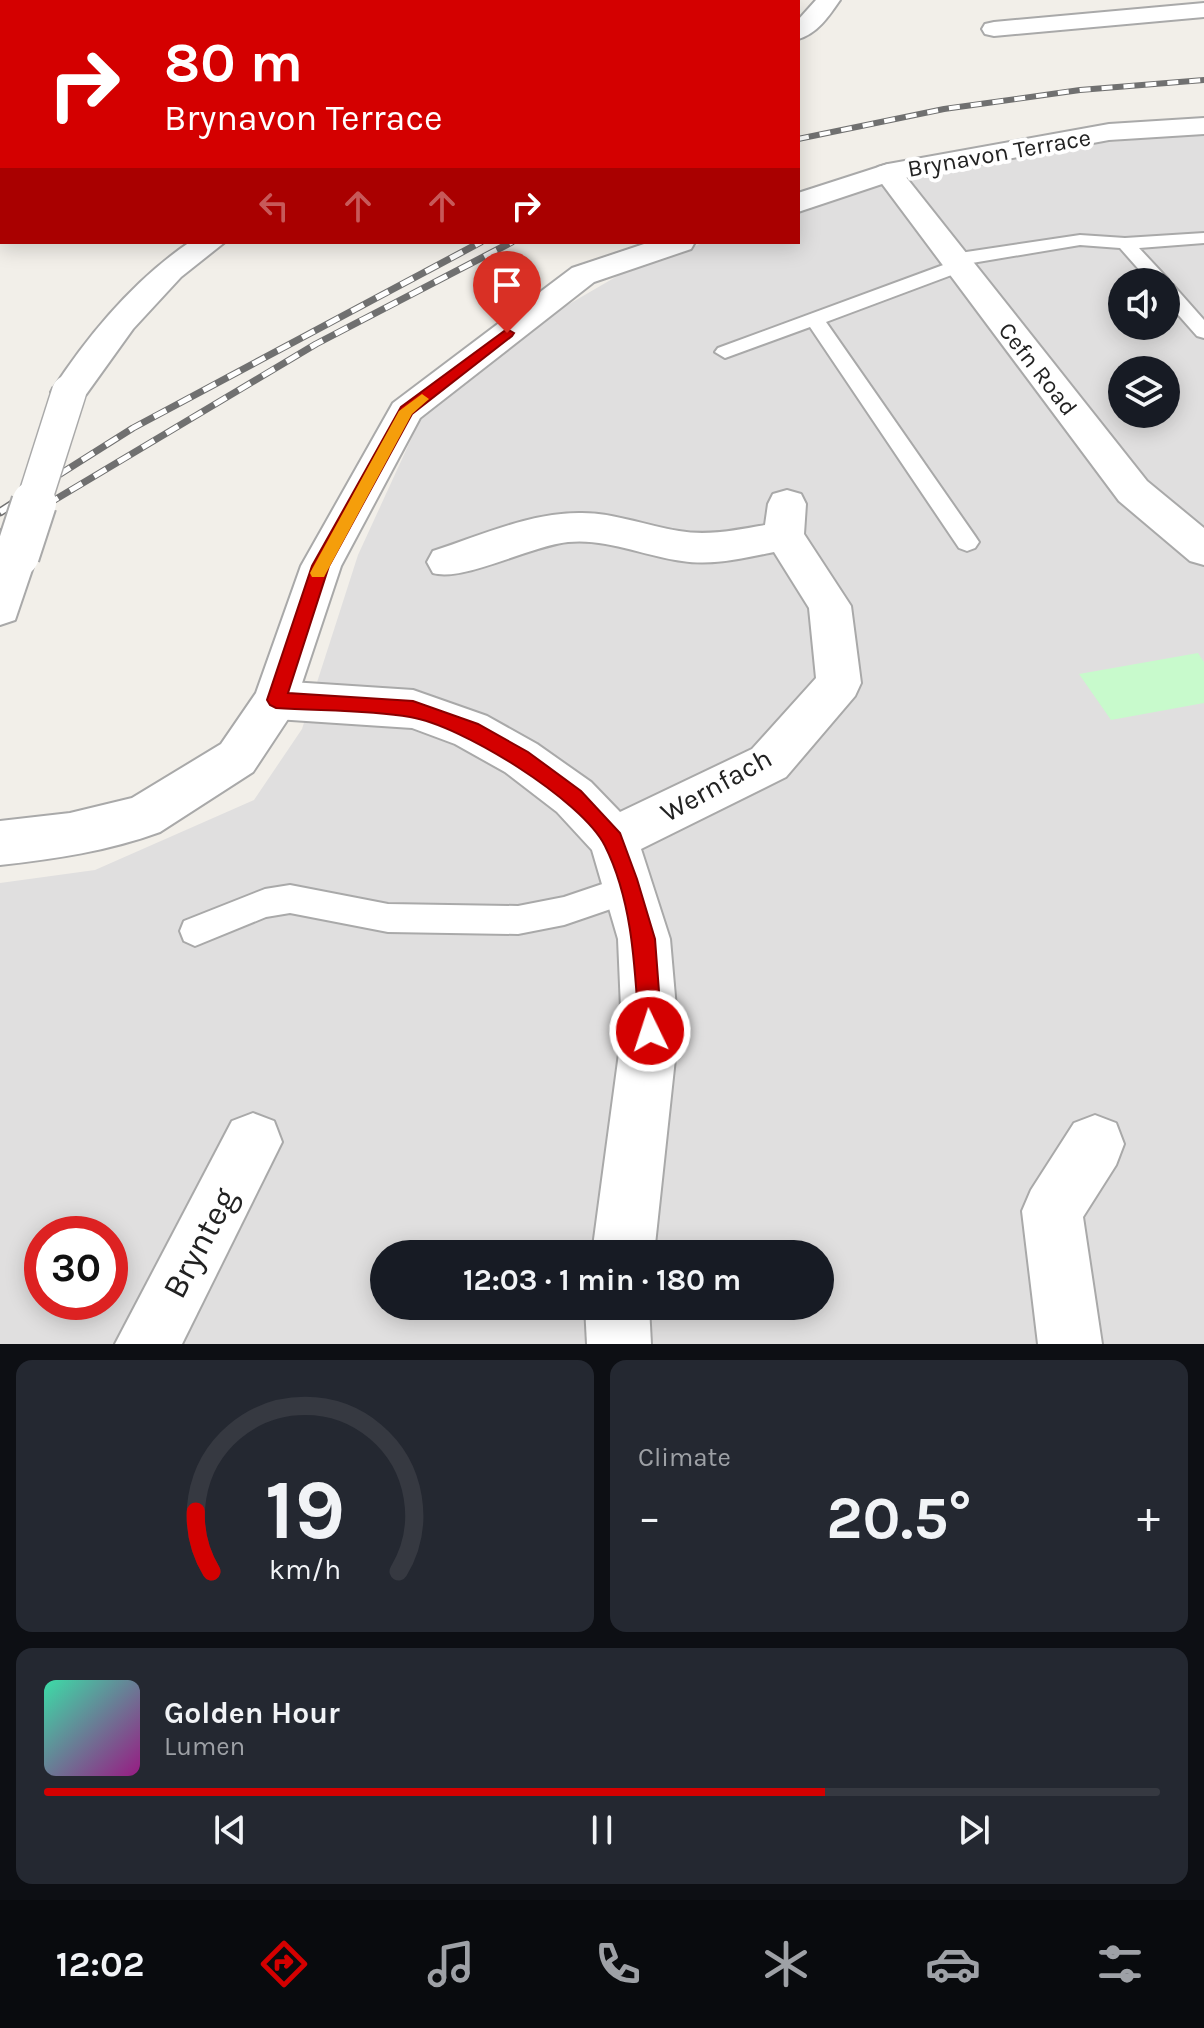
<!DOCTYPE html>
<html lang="en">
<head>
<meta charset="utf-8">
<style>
	body { margin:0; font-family:Karla,sans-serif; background:#242831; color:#f1f3f6; height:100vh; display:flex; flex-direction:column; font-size:30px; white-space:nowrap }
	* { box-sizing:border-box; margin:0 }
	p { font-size:26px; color:#9ea1a6 }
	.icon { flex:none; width:44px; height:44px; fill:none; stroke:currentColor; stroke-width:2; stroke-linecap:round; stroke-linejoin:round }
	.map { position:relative; height:1344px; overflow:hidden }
	.drawer { display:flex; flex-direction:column; gap:16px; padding:16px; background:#0d0f14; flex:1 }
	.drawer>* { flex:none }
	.guide { position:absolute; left:0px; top:0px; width:800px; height:244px; box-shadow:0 4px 20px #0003; background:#d40000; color:#fff; overflow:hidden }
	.controls { position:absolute; left:1108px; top:268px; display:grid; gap:16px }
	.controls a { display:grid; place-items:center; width:72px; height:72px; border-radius:50%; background:#171b24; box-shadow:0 4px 20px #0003; font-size:40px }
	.speed { position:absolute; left:24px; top:1216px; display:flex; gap:16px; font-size:40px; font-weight:700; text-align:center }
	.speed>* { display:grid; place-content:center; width:104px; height:104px; border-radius:50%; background:#171b24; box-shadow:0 4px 20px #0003; line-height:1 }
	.speed .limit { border:12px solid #d22; background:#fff; color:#111 }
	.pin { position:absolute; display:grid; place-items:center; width:68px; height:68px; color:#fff; margin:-82px -34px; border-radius:50% 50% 50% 0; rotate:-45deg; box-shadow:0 0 8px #0007 }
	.pin .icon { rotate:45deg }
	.me { position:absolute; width:88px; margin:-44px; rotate:356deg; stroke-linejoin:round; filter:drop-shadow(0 0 6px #0008) }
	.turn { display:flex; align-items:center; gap:28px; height:168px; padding:0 32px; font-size:36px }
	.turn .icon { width:104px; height:104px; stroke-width:2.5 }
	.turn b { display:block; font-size:56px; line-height:68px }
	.lanes { display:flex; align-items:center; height:76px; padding:0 32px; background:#0003; justify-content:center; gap:40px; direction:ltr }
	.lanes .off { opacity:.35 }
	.big { font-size:60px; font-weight:700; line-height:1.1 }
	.drawer .tile { flex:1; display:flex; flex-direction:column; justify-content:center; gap:12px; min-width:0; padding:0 28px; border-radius:16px; background:#242831 }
	.drawer .dial { align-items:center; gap:0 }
	.dial svg { height:208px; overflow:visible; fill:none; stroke:#363941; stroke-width:7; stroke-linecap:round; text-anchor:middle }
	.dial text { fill:#f1f3f6; stroke:none }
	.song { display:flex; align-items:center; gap:24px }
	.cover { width:96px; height:96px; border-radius:12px; background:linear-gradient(135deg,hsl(160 70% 55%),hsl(310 70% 35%)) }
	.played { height:8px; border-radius:4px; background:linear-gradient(90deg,#d40000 70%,#363941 70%) }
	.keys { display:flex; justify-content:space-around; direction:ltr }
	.heat { display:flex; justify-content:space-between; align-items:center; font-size:44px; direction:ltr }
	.drawer .tiles { flex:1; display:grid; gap:16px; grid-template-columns:1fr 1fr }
	.tile:last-child { grid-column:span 2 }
	.trip { position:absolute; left:370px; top:1240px; width:464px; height:80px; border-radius:40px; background:#171b24; box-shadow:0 4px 20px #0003; font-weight:700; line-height:80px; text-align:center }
	.dock { display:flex; height:128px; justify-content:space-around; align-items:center; background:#090b0e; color:#9ea1a6 }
	.dock .icon { width:56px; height:56px }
	.dock .on { color:#d40000 }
	.dock b { font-size:36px; color:#f1f3f6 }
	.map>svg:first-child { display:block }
	.residential { fill:#e0dfdf; fill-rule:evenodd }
	.park { fill:#c8facc }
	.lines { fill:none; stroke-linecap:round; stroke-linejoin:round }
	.service-casing { stroke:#a9a9a9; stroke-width:4 }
	.minor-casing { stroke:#a9a9a9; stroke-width:4 }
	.tertiary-casing { stroke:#a9a9a9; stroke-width:4 }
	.primary-casing { stroke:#a06b00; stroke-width:4 }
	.service { fill:#fff; fill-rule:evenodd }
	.minor { fill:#fff; fill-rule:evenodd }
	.tertiary { fill:#fff; fill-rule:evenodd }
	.primary { fill:#fcd6a4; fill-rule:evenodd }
	.rail-far2-casing { stroke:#707070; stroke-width:6 }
	.rail-far1-casing { stroke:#707070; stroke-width:7 }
	.rail-casing { stroke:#707070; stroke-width:9 }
	.rail-far2 { stroke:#fff; stroke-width:4; stroke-dasharray:11; stroke-linecap:butt }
	.rail-far1 { stroke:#fff; stroke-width:5; stroke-dasharray:14; stroke-linecap:butt }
	.rail { stroke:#fff; stroke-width:6; stroke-dasharray:18; stroke-linecap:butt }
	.tertiary-bridge-far1-casing { stroke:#a9a9a9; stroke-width:37; stroke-linecap:butt }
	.tertiary-bridge-casing { stroke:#a9a9a9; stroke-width:48; stroke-linecap:butt }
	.tertiary-bridge-far1 { stroke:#fff; stroke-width:34 }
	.tertiary-bridge { stroke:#fff; stroke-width:44 }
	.route { fill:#d40000; stroke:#8a0000; stroke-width:2 }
	.slow { fill:#f59e0b }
	.labels { text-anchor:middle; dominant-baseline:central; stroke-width:8; stroke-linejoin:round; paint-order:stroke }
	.far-street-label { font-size:24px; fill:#222; stroke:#fff }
	.street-label { font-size:28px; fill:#222; stroke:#fff }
	.near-street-label { font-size:34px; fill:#222; stroke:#fff }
</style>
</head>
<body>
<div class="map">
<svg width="1204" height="1344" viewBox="0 0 1204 1344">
	<rect width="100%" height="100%" fill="#f2efe9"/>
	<path class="residential" d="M1204,134V1344H0V883L95,870L254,800L302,729L358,555L424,411L564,307L626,271L706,242H798V210L842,194L962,163L1041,148ZM1122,282H1166V326H1122ZM1122,370H1166V414H1122ZM42,1234H110V1302H42ZM384,1254H820V1306H384Z"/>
	<path class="park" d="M1198,653L1204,662V703L1111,720L1079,674Z"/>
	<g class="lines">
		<defs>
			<g id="service">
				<path d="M1204,233V243L1139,248L1167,278L1168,284L1173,285L1204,320V338L1197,336L1166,301V282H1150L1120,248L1080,245L966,264L965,270L826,322L975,536L979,542L975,548L967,551L959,548L810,327L725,358L715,352L718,348L946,264L944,260L946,256L953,254L1080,235L1125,238Z"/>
				<path d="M629,875L640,879L644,889L640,899L564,925L518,934L388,932L290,913L266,917L195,946L184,941L180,931L184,921L265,889L290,885L388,904L518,906L564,897Z"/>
			</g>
			<g id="minor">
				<path d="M1204,3V17L994,36L985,34L982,29L985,24L994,22Z"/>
				<path d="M888,164L898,167L1147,481L1204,528V565L1190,561L1119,501L874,173L878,167Z"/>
				<path d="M787,490L801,494L806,504L804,534L851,606L861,683L855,696L786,777L641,849L670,939L678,1031L654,1254H592L622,1031L618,939L592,850L557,812L505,772L455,744L412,728L276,719L260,713L254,700L260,687L276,681L413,690L487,716L537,744L591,782L620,812L752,749L816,678L809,608L774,552C744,558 713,566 682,561C644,556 607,538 568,542C530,546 463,582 433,573L427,562L433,551C480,536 531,512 582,513C615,513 647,526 679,531C708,536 737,530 765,525L768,504L773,494Z"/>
				<path d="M253,1113L274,1121L282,1142L182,1344H115L232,1121Z"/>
				<path d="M1095,1115L1116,1123L1124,1144L1116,1165L1083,1217L1102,1344H1038L1022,1211L1031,1190L1074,1123Z"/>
				<path d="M585,1306H649L651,1344H587Z"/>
			</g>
			<g id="tertiary">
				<path d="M816,0H840C829,16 817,34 798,39V20Z"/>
				<path d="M1204,118V134L1109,140L894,180L798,212V193L888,164L1109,124Z"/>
				<path d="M190,242H225L181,277L133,329L82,400L69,404L56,400L51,392C88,335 134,280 190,242Z"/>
				<path d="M650,242H695L691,249L594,282L420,418L341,566L292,713L253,772L160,832C108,851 55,859 0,865V821L70,813L132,798L221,744L256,693L301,566L393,403L572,268Z"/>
				<path d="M17,540L31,544L37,555L15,620L0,625V549L3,544Z"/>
			</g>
			<g id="primary">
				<path d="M585,0H613L583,2Z"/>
				<path d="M2,189V207L0,208V190Z"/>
			</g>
		</defs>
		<use href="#service" class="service-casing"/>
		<use href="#minor" class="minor-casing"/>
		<use href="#tertiary" class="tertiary-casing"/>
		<use href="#primary" class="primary-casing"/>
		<use href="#service" class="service"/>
		<use href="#minor" class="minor"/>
		<use href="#tertiary" class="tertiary"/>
		<use href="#primary" class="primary"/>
		<defs>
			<path id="rail-far2" d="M798,139L944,109L1080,90L1204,80"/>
			<g id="rail-far1">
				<path d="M11,505L133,428L481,242"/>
				<path d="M46,505L316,344L512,242"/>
			</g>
			<g id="rail">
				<path d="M0,512L14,503"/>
				<path d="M0,534L49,503"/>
			</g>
		</defs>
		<use href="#rail-far2" class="rail-far2-casing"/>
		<use href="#rail-far1" class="rail-far1-casing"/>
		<use href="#rail" class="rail-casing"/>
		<use href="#rail-far2" class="rail-far2"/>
		<use href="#rail-far1" class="rail-far1"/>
		<use href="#rail" class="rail"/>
		<defs>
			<path id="tertiary-bridge-far1" d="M33,505L69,392"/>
			<path id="tertiary-bridge" d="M17,555L34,503"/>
		</defs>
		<use href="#tertiary-bridge-far1" class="tertiary-bridge-far1-casing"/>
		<use href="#tertiary-bridge" class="tertiary-bridge-casing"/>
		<use href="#tertiary-bridge-far1" class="tertiary-bridge-far1"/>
		<use href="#tertiary-bridge" class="tertiary-bridge"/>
	</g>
	<path class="route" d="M507,329L514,333L512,336L412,414L329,566L288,693L413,701L478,724L528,752L581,791L620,833L637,879L655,939L662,1031L658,1039L650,1042L642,1039L639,1031C635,970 633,902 605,846C582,800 461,725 410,717C367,710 320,711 276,708L270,705L267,700L312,566L401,407Z"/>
	<path class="slow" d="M422,394L429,399L412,414L324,577H312L310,573L399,411Z"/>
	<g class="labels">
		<g class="far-street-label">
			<text transform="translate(999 153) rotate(-10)">Brynavon Terrace</text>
			<text transform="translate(1038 369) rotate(52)">Cefn Road</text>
		</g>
		<g class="street-label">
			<text transform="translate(716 785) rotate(-29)">Wernfach</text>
		</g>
		<g class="near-street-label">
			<text transform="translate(200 1243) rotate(-62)">Brynteg</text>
		</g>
	</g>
</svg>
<div class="controls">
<a><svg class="icon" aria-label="sound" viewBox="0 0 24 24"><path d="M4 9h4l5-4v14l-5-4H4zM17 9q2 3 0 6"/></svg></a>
<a><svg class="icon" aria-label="layers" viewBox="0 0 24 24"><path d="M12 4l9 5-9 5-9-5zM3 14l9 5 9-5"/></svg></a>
</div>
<div class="speed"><div class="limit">30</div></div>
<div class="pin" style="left:507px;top:333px;background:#d93025"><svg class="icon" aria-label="arrive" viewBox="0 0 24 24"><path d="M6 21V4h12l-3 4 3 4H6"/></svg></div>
<svg class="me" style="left:650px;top:1031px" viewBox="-20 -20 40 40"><circle r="17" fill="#d40000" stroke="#fff" stroke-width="3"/><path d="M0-11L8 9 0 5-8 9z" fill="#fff"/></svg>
<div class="trip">12:03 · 1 min · 180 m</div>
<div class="guide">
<div class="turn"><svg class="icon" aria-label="right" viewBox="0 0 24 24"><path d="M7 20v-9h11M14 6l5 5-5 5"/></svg><div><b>80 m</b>Brynavon Terrace</div></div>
<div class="lanes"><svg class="icon off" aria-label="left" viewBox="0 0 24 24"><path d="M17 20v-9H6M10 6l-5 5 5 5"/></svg><svg class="icon off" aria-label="ahead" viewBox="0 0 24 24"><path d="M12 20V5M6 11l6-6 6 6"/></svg><svg class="icon off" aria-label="ahead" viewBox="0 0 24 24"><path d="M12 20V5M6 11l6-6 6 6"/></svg><svg class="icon" aria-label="right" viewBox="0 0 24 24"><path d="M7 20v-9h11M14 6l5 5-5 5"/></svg></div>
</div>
</div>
<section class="drawer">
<div class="tiles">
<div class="tile dial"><svg viewBox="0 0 100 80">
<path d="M14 69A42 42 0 1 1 86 69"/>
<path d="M14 69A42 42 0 0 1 8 46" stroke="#d40000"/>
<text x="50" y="56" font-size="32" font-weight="700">19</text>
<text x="50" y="72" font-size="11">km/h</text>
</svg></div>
<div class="tile"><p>Climate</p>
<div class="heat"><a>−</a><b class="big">20.5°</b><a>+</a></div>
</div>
<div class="tile">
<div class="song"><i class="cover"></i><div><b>Golden Hour</b><p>Lumen</p></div></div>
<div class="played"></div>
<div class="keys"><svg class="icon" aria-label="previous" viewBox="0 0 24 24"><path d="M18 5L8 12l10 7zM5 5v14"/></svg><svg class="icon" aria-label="pause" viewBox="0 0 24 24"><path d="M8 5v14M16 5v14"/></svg><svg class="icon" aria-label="next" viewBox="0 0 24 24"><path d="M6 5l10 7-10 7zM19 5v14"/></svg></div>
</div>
</div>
</section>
<nav class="dock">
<b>12:02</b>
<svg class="icon on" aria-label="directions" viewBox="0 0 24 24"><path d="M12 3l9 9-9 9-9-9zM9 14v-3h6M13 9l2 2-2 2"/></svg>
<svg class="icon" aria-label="music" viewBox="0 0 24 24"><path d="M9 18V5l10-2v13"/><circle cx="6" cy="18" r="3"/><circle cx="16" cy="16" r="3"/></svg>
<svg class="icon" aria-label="phone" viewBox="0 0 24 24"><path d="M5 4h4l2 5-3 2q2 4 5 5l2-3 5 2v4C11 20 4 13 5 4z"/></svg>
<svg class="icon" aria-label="climate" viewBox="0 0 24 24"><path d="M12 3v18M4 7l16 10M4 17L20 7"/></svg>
<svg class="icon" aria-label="car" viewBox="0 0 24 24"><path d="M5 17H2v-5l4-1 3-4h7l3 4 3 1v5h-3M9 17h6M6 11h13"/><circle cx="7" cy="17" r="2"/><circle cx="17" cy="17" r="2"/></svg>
<svg class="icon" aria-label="filters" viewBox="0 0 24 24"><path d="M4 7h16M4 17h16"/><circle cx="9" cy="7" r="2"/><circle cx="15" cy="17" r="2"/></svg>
</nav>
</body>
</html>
